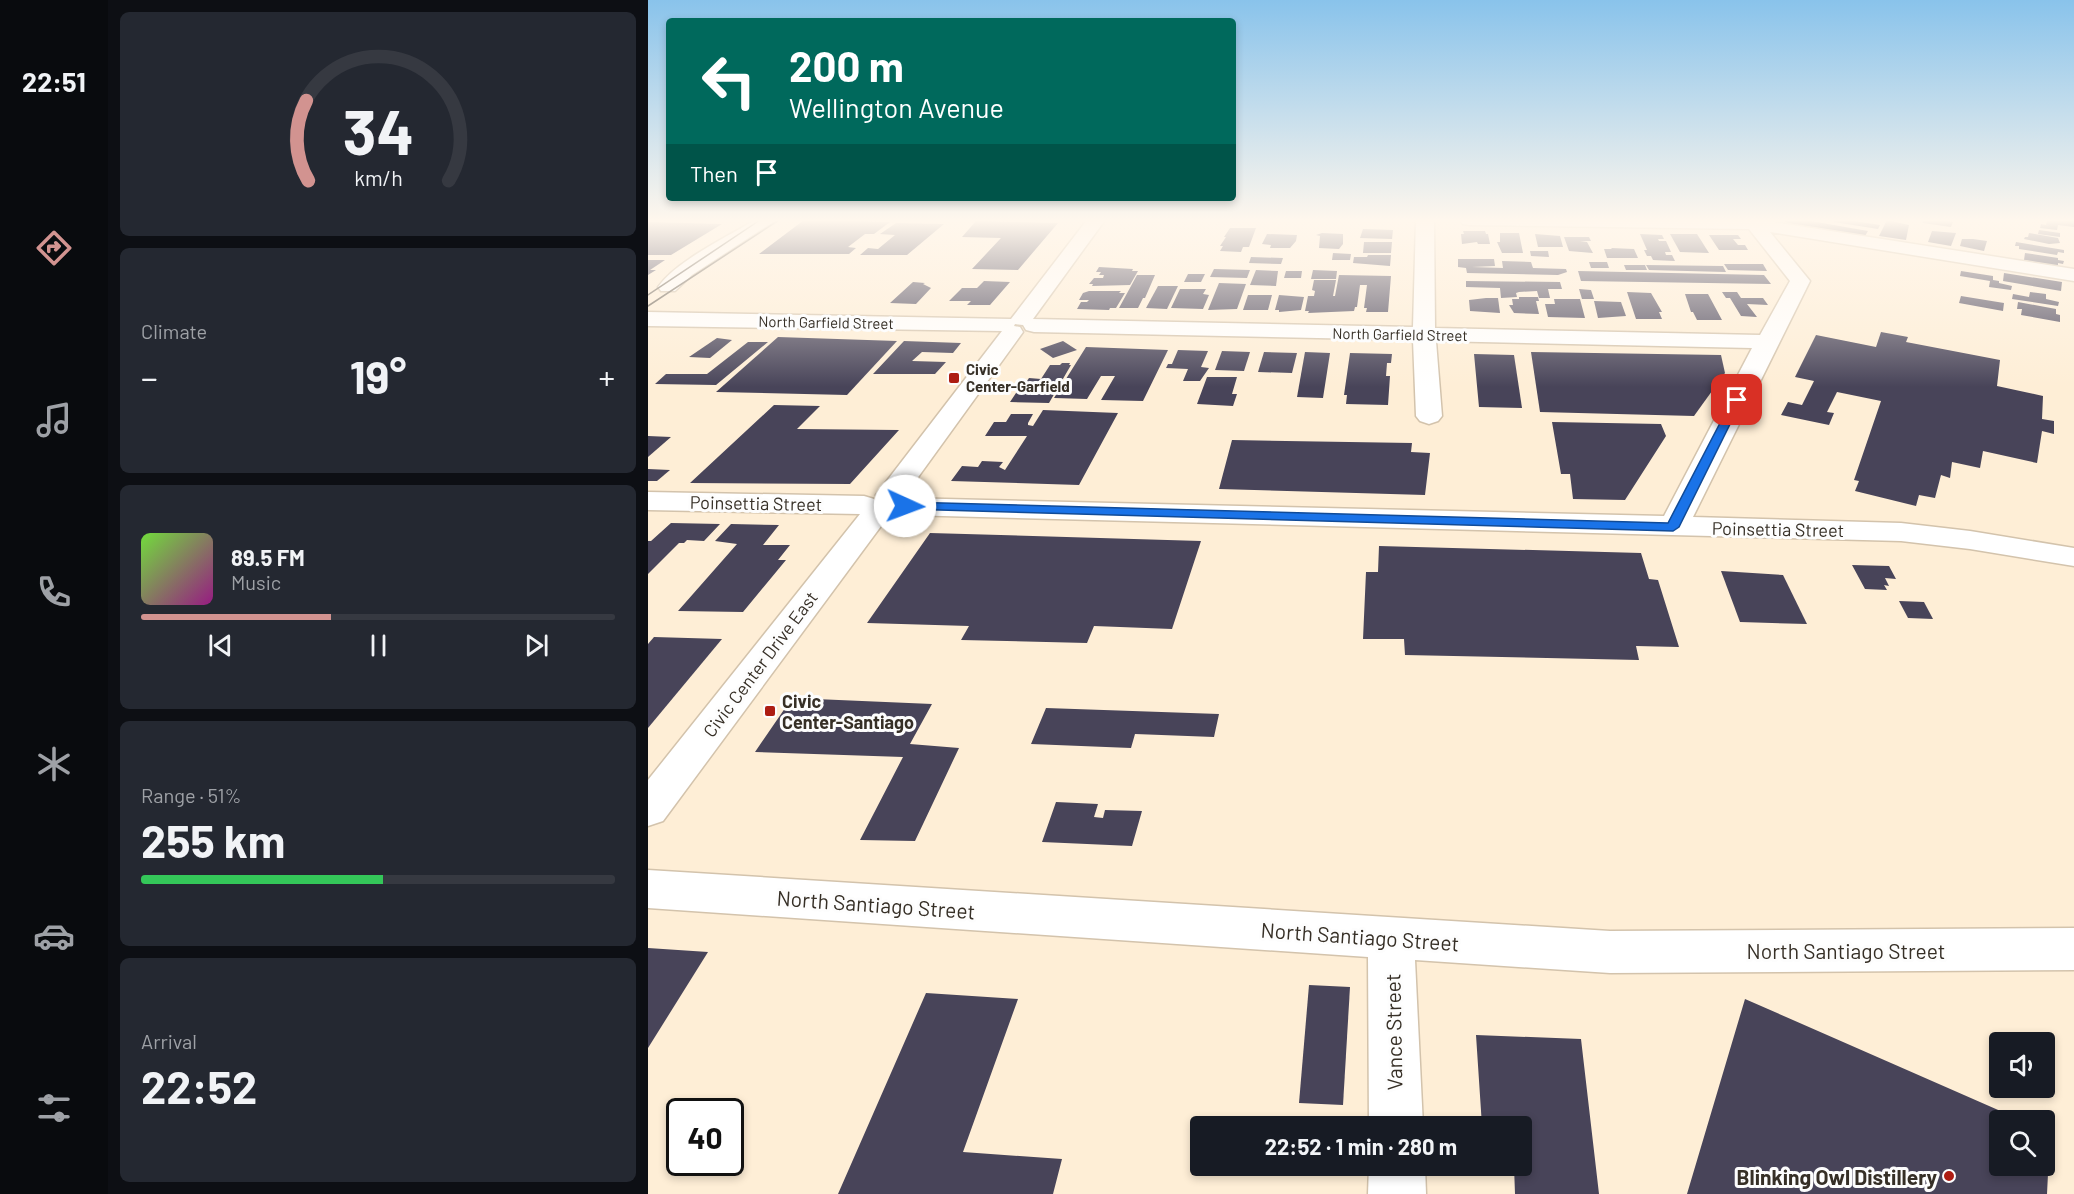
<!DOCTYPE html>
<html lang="en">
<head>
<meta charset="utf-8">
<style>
	body { margin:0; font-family:Barlow,sans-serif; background:#242831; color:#f1f3f6; height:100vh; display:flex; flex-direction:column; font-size:22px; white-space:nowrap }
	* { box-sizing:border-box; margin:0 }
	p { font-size:20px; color:#9ea1a6 }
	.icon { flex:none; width:33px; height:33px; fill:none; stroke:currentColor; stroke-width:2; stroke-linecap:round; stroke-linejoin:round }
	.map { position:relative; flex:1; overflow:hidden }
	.sheet { display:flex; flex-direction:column; gap:12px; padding:12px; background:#0d0f14; width:540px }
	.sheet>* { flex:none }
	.guide { position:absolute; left:18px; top:18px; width:570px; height:183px; border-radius:6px; box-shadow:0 3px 9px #0003; background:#00695c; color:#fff; overflow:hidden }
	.controls { position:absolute; left:1341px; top:1032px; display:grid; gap:12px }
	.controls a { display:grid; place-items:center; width:66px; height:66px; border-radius:6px; background:#171b24; box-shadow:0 3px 9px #0003; font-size:30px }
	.speed { position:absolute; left:18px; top:1098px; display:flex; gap:12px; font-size:30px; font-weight:700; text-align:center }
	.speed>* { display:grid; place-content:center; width:78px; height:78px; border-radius:50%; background:#171b24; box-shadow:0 3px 9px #0003; line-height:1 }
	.speed .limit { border:3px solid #111; border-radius:9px; background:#fff; color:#111 }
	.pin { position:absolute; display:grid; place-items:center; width:51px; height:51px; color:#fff; margin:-26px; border-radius:12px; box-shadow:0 3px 9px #0006 }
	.me { position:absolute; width:66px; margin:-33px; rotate:92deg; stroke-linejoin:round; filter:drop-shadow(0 0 4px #0008) }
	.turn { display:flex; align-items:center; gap:21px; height:126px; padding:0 24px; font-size:27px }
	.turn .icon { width:78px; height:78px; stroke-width:2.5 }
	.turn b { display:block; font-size:42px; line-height:51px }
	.then { display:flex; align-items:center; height:57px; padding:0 24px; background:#0003; gap:12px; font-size:22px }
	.big { font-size:45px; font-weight:700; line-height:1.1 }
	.sheet .widget { flex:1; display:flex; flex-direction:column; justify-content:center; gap:9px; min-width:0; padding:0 21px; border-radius:9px; background:#242831 }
	.sheet .dial { align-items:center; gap:0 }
	.dial svg { height:156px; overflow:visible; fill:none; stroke:#363941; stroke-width:7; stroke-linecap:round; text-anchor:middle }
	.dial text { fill:#f1f3f6; stroke:none }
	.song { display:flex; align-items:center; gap:18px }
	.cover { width:72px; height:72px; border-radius:9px; background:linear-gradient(135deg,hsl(100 70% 55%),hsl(310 70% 35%)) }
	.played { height:6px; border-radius:3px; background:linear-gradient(90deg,#d29390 40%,#363941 40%) }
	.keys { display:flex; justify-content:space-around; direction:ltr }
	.heat { display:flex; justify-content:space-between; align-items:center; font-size:33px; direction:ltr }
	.charge { height:9px; border-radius:4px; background:linear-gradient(90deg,#34c759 51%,#363941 0) }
	.trip { position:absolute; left:542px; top:1116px; width:342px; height:60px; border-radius:6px; background:#171b24; box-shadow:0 3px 9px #0003; font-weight:700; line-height:60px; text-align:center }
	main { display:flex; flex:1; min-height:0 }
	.dock { display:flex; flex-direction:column; width:108px; justify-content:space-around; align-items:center; background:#090b0e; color:#9ea1a6 }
	.dock .icon { width:42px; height:42px }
	.dock .selected { color:#d29390 }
	.dock b { font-size:27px; color:#f1f3f6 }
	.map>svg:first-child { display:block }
	.building { fill:#484459 }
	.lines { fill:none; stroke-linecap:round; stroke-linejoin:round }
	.minor-casing { stroke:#d3c3ac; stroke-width:3 }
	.major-casing { stroke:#d3c3ac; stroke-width:3 }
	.minor { fill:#fff; fill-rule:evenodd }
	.major { fill:#fff; fill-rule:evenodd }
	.tram { stroke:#635a4e; stroke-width:1.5 }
	.route { fill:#1a73e8; stroke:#114b97; stroke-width:1.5 }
	.poi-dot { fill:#ad1d13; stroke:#fdfdfd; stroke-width:2 }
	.labels { text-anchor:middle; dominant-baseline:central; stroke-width:6; stroke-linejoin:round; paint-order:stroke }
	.far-street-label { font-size:15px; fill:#362f26; stroke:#fdfdfd }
	.far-poi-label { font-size:15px; font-weight:bold; fill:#362f26; stroke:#fdfdfd; text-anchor:start }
	.street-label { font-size:18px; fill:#362f26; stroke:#fdfdfd }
	.poi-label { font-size:18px; font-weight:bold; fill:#362f26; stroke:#fdfdfd; text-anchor:start }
	.near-street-label { font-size:21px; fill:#362f26; stroke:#fdfdfd }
	.near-poi-label { font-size:21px; font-weight:bold; fill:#362f26; stroke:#fdfdfd; text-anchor:end }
</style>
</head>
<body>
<main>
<nav class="dock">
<b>22:51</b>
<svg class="icon selected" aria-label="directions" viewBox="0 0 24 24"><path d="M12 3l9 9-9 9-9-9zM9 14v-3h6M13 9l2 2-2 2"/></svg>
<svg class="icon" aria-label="music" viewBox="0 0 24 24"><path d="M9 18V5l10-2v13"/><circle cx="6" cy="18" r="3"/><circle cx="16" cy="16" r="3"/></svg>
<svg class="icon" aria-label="phone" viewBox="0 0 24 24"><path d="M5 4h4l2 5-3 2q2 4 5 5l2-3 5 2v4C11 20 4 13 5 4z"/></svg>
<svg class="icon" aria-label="climate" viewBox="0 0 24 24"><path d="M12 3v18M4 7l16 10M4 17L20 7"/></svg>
<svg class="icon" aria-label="car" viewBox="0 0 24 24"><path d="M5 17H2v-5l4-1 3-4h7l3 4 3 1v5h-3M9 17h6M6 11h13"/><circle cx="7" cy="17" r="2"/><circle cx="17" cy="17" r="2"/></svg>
<svg class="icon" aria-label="filters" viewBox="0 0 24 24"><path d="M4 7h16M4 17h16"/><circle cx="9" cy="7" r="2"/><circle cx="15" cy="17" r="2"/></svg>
</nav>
<section class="sheet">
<div class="widget dial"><svg viewBox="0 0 100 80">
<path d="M14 69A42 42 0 1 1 86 69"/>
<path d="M14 69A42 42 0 0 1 13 28" stroke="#d29390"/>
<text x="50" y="56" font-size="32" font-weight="700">34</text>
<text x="50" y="72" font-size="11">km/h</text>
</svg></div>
<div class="widget"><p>Climate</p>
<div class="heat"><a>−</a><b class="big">19°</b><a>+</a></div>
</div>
<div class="widget">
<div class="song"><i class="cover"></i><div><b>89.5 FM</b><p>Music</p></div></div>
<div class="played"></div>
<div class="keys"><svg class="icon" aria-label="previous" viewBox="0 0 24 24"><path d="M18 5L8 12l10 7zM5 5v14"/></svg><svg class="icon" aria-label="pause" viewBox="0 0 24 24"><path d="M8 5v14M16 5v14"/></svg><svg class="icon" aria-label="next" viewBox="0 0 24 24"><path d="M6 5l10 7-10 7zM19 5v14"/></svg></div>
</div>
<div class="widget"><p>Range · 51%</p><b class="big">255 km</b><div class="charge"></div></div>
<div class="widget"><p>Arrival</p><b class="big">22:52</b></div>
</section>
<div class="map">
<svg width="1426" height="1194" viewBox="0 0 1426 1194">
	<rect width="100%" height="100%" fill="#feeed6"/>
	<g class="building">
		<path d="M156,220L242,222L226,234H217L200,247L208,248L201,254H111Z"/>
		<path d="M1135,220H1157L1220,231L1217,236L1139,223Z"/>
		<path d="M1187,220H1200L1232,225L1230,229L1186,222Z"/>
		<path d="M1239,220L1261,225L1258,240L1231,236Z"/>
		<path d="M1274,220H1293L1305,222L1303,227L1275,223Z"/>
		<path d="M1399,220H1426V227L1410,225L1409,230L1392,228L1393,224L1398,225Z"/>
		<path d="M328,221L410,223L370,270L324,269L353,238L314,237Z"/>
		<path d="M0,222L74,224L23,255H0Z"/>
		<path d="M248,223L296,224L259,255H212L220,248L230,249L247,235L232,234Z"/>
		<path d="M582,228H608L601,247H595L593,252L572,251L575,246H572L578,237H576Z"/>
		<path d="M715,229L745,230L744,239L712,238Z"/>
		<path d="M1391,230L1412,233V237L1390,234Z"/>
		<path d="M815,231H837L838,234H840L842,244H830L829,242L814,244L813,234H816Z"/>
		<path d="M1284,231L1308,233L1303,246L1280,242Z"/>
		<path d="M674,233L695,234V244L691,249L671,248L672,236L668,235Z"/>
		<path d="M852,233H871L875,253H854L849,242H852Z"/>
		<path d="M1381,233L1410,238L1412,243L1401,244L1376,239L1377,237H1380Z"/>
		<path d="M619,234L649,235L648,241L642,248H622L623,245L614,244Z"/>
		<path d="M887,234L912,236L915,247H890Z"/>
		<path d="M992,234L1014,235L1016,239H1010L1011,241H1018L1023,252H1017L1018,255H1024L1027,261L1005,260L1003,256H999L996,250H999Z"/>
		<path d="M1022,234H1049L1061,253L1032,252Z"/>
		<path d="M1061,235H1090L1093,239H1085L1090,245H1097L1100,250H1071Z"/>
		<path d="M916,237H941L943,241H932L939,242L945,253L921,251Z"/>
		<path d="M1314,239H1325L1339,241L1336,251L1312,246Z"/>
		<path d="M716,242H744L743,253H715Z"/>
		<path d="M1368,242L1416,250V253L1410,252L1409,255L1371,249V246H1367Z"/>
		<path d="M963,248L986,249L990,258H959L956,249H964Z"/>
		<path d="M882,251H900L901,257L883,256Z"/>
		<path d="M685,253L703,254L702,260H684Z"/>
		<path d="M1377,253L1410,258V260L1416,261L1415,264L1410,263V266L1376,260Z"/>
		<path d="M720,255H743L742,266L705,263L706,257H719Z"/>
		<path d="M603,257L635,258L633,264L601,263Z"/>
		<path d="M810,259H846L847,266L824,267L855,268L854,261L883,262L885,268L918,269L919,272L910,275L819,273L818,268L810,267Z"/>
		<path d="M0,260H17L2,270H8L0,275Z"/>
		<path d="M941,262H959L961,268H943Z"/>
		<path d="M1076,264H1115L1119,271L1080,270Z"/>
		<path d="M976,265H997L999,270H978Z"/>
		<path d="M998,265L1075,266L1078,272L1001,270Z"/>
		<path d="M451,267L485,269L484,271H490L482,285L444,286L445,284H441L446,278H455L456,275H451L453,272H448Z"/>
		<path d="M566,269L602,270L599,278L562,277Z"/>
		<path d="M608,270L630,271L628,286L602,285Z"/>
		<path d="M665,270L689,271L688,279H663Z"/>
		<path d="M638,271H654L653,278H636Z"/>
		<path d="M930,271L1116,275L1123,284L933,281Z"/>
		<path d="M1313,271L1345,276V280L1351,281V283L1364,286L1363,290L1341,287L1342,281L1312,276Z"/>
		<path d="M1356,273L1414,282L1413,291L1355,281Z"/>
		<path d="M540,274H557L553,282H536Z"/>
		<path d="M489,275H507L497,298H495L490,308H471Z"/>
		<path d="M691,275L743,276L740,312H718L719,308H716L719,285H712L709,307H707L706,311L660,313L661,311H657L660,296H666L667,291L664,290L666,280H688L685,296H687Z"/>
		<path d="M336,281L362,282L342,305H319L323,301H301L314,288H329Z"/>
		<path d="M818,281L912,282L914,289H900L902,298H891L889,291L871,292L868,293L869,297L853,298L852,288L818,287Z"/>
		<path d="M265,282L277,283L275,284L283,288L268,304L242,303Z"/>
		<path d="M571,283L598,284L589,309L560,310Z"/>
		<path d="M510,286H530L519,309L498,308Z"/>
		<path d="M532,289H558L555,294L561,295L555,309L523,308Z"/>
		<path d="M931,289L943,290L946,299H934Z"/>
		<path d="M441,291H473L471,293H477L468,308H462L461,310L429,309L433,302H439L441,300H431L435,293Z"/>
		<path d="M979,292L1003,293L1014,312H1011L1014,319H988Z"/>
		<path d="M1074,292H1089L1093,298H1115L1120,305L1099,304L1109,317L1093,316L1082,298H1078Z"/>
		<path d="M1382,292L1398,294V299L1411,302L1410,306L1364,299L1365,294L1381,297Z"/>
		<path d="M1037,294H1060L1074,320H1049L1045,312H1043Z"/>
		<path d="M600,295H624L620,310H595Z"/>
		<path d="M631,295L656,297L653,310L631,312V310H627Z"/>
		<path d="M1313,296L1356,303L1355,311L1311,303Z"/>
		<path d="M871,297H890L891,301H888L891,314L866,313L861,305H865L864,299H871Z"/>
		<path d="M838,298H850L852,313L822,311L821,300Z"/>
		<path d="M906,299H932L937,318L900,317L897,304H907Z"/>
		<path d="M946,301L973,302L978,316L950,318Z"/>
		<path d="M1370,302L1408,309V314L1412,315V322L1373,315L1374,309H1369Z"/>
		<path d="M1233,332L1260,337L1258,342L1352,360L1349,386L1395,396L1394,419L1406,421V434L1394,431L1389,463L1335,451L1332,468L1304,462L1302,478L1293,475L1287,498L1271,495L1268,506L1207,491L1211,481L1206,480L1233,401L1189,392L1179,412L1186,413L1181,425L1133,415L1140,402L1154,405L1166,381L1147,377L1168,335L1228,347Z"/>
		<path d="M130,337L249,341L199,395L68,392Z"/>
		<path d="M69,338L84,340L62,358L41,357Z"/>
		<path d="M256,341L313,343L305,353L274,352L264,361L298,362L287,374H225Z"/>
		<path d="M415,341L429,350L405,358L392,349Z"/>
		<path d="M100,342H120L68,385L7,384L18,374H59Z"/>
		<path d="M438,347L520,350L495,401L453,400L467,376H453L439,399L406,398Z"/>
		<path d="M530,350L560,351L553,367L561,368L552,381H535L540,369L518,368L520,364H524Z"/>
		<path d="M574,351L602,352L596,371L567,370Z"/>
		<path d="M616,352L649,353L644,373L610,372Z"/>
		<path d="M657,352L682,353L675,398L649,397Z"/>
		<path d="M883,352L1073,355L1077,373L1046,416L892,412Z"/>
		<path d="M702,353L744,354L743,363H739L738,376H742L740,405L698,404L699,395H696Z"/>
		<path d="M826,354L866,355L874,408L831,407Z"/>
		<path d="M414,363H422L421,365H423L401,403L362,402L370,390H384L386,387H375L381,378L393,379L402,365H412Z"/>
		<path d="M559,377H589L584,394H589L585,406L549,404Z"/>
		<path d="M126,405L172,406L149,429L251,430L202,484L42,483Z"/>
		<path d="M395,410L470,413L431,485L303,481L314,466L330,467L334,461L355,462L351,467L357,470L379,436H337L346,422H358L363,414H385L380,423V425L385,426Z"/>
		<path d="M904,422L1013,424L1018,436L977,500L925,499L922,474H913Z"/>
		<path d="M0,436L23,437L0,457Z"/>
		<path d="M584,440L764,443L763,452L782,453L777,495L571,489Z"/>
		<path d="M0,469L22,470L9,481H0Z"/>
		<path d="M23,523L72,524L56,541L39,540L36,543H31L0,574V541H3Z"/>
		<path d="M83,524L131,525L115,545H142L130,560H138L95,612L30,611L89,544L67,541Z"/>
		<path d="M282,533L553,541L524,629L446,626L439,643L313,640L321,626L219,623Z"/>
		<path d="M731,546L993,553L1001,579L1010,580L1031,647L988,646L991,660L757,655L756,639H715L718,572H730Z"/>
		<path d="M1204,565L1241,566L1248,579L1237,578L1241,586L1236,585L1239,590L1217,589Z"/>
		<path d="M1073,571L1135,575L1159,624L1092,622Z"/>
		<path d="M1251,601L1276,602L1285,619L1260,618Z"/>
		<path d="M6,637L74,639L0,728V644Z"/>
		<path d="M144,698L284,704L262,744L311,748L267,841L212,840L255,757L107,752Z"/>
		<path d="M398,708L571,714L566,737L487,734L483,748L383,744Z"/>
		<path d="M408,802L450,804L446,817L455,818L457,810L494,811L484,846L394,842Z"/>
		<path d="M0,948L60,952L0,1048Z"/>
		<path d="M661,985L702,987L695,1105L651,1103Z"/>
		<path d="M278,993L370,999L315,1152L414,1159L405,1194H190Z"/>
		<path d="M1097,999L1373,1120H1352V1166H1396V1131L1402,1133L1399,1194H1039Z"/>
		<path d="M828,1035L933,1039L951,1194H867L866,1166H873V1126H834Z"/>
	</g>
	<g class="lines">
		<defs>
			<g id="minor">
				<path d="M439,220H457L385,319L765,327L768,220H786L787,328L1112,335L1142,281L1101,229L821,225L815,224L812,220H1113L1426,269V281L1122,232L1162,281L1045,517L1253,523L1322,531L1426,548V566L1322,549L1253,541L257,515L247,512L242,506L244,503L232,501L228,495L354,331L0,326V312L363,319ZM367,324L375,325L378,330L386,332L765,340L768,416L772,421L781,424L790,421L794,416L788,341L1104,348L1016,516L255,498L375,332L372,327L366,326Z"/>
				<path d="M0,492L216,496L226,499L231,505L227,510L235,512L239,518L15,821L0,826V780L212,514L0,510Z"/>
				<path d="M0,870L962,931L1426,928V970L962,973L767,960L775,1126H721L720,957L0,908Z"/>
				<path d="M721,1166H777L778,1194H720Z"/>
			</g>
			<path id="major" d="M107,220H128L44,275L27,291H13L10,287C28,261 79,237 107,220Z"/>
		</defs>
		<use href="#minor" class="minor-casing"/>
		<use href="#major" class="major-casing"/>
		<use href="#minor" class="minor"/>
		<use href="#major" class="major"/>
		<g class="tram">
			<path d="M0,295L112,220"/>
			<path d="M0,306L131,220"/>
		</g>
	</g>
	<linearGradient id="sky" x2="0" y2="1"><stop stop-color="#89c3eb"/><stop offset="0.57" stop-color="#fff7ed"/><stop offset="1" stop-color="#fff7ed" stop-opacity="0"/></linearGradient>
	<rect width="1426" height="387" fill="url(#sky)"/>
	<path class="route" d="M1089,397L1094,400L1031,527L1025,531L257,509L251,506L257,502L1020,523L1084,400Z"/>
	<g class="poi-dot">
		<rect x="300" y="372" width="12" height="12" rx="3"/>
		<rect x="116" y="705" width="12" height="12" rx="3"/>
		<circle cx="1301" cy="1176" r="6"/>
	</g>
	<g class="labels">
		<g class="far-street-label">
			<text transform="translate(178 322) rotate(1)">North Garfield Street</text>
			<text transform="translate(752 334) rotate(1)">North Garfield Street</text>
		</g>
		<g class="far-poi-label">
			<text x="318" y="369">Civic<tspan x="318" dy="17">Center-Garfield</tspan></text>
		</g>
		<g class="street-label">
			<text transform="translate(108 503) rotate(1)">Poinsettia Street</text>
			<text transform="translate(1130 529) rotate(1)">Poinsettia Street</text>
			<text transform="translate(112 664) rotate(-53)">Civic Center Drive East</text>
		</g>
		<g class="poi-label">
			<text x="134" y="701">Civic<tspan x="134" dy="21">Center-Santiago</tspan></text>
		</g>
		<g class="near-street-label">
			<text transform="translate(228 904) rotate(4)">North Santiago Street</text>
			<text transform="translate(712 936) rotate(4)">North Santiago Street</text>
			<text x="1198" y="950">North Santiago Street</text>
			<text transform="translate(745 1032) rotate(-91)">Vance Street</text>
		</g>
		<g class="near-poi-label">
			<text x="1289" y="1176">Blinking Owl Distillery</text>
		</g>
	</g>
</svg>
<div class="controls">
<a><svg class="icon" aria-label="sound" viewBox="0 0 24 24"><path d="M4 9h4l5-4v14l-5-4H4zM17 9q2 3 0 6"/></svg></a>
<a><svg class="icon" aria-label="search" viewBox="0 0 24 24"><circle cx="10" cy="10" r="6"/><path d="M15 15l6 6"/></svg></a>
</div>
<div class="speed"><div class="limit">40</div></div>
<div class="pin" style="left:1089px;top:400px;background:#d93025"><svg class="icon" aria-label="arrive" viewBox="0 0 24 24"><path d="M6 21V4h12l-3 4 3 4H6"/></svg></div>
<svg class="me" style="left:257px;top:506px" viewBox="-20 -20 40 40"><circle r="19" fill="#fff"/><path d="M0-13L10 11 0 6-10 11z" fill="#1a73e8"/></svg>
<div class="trip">22:52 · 1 min · 280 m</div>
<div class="guide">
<div class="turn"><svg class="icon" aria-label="left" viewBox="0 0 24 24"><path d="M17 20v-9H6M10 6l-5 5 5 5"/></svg><div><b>200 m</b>Wellington Avenue</div></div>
<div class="then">Then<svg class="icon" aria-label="arrive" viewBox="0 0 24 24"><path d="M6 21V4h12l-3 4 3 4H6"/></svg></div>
</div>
</div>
</main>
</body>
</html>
